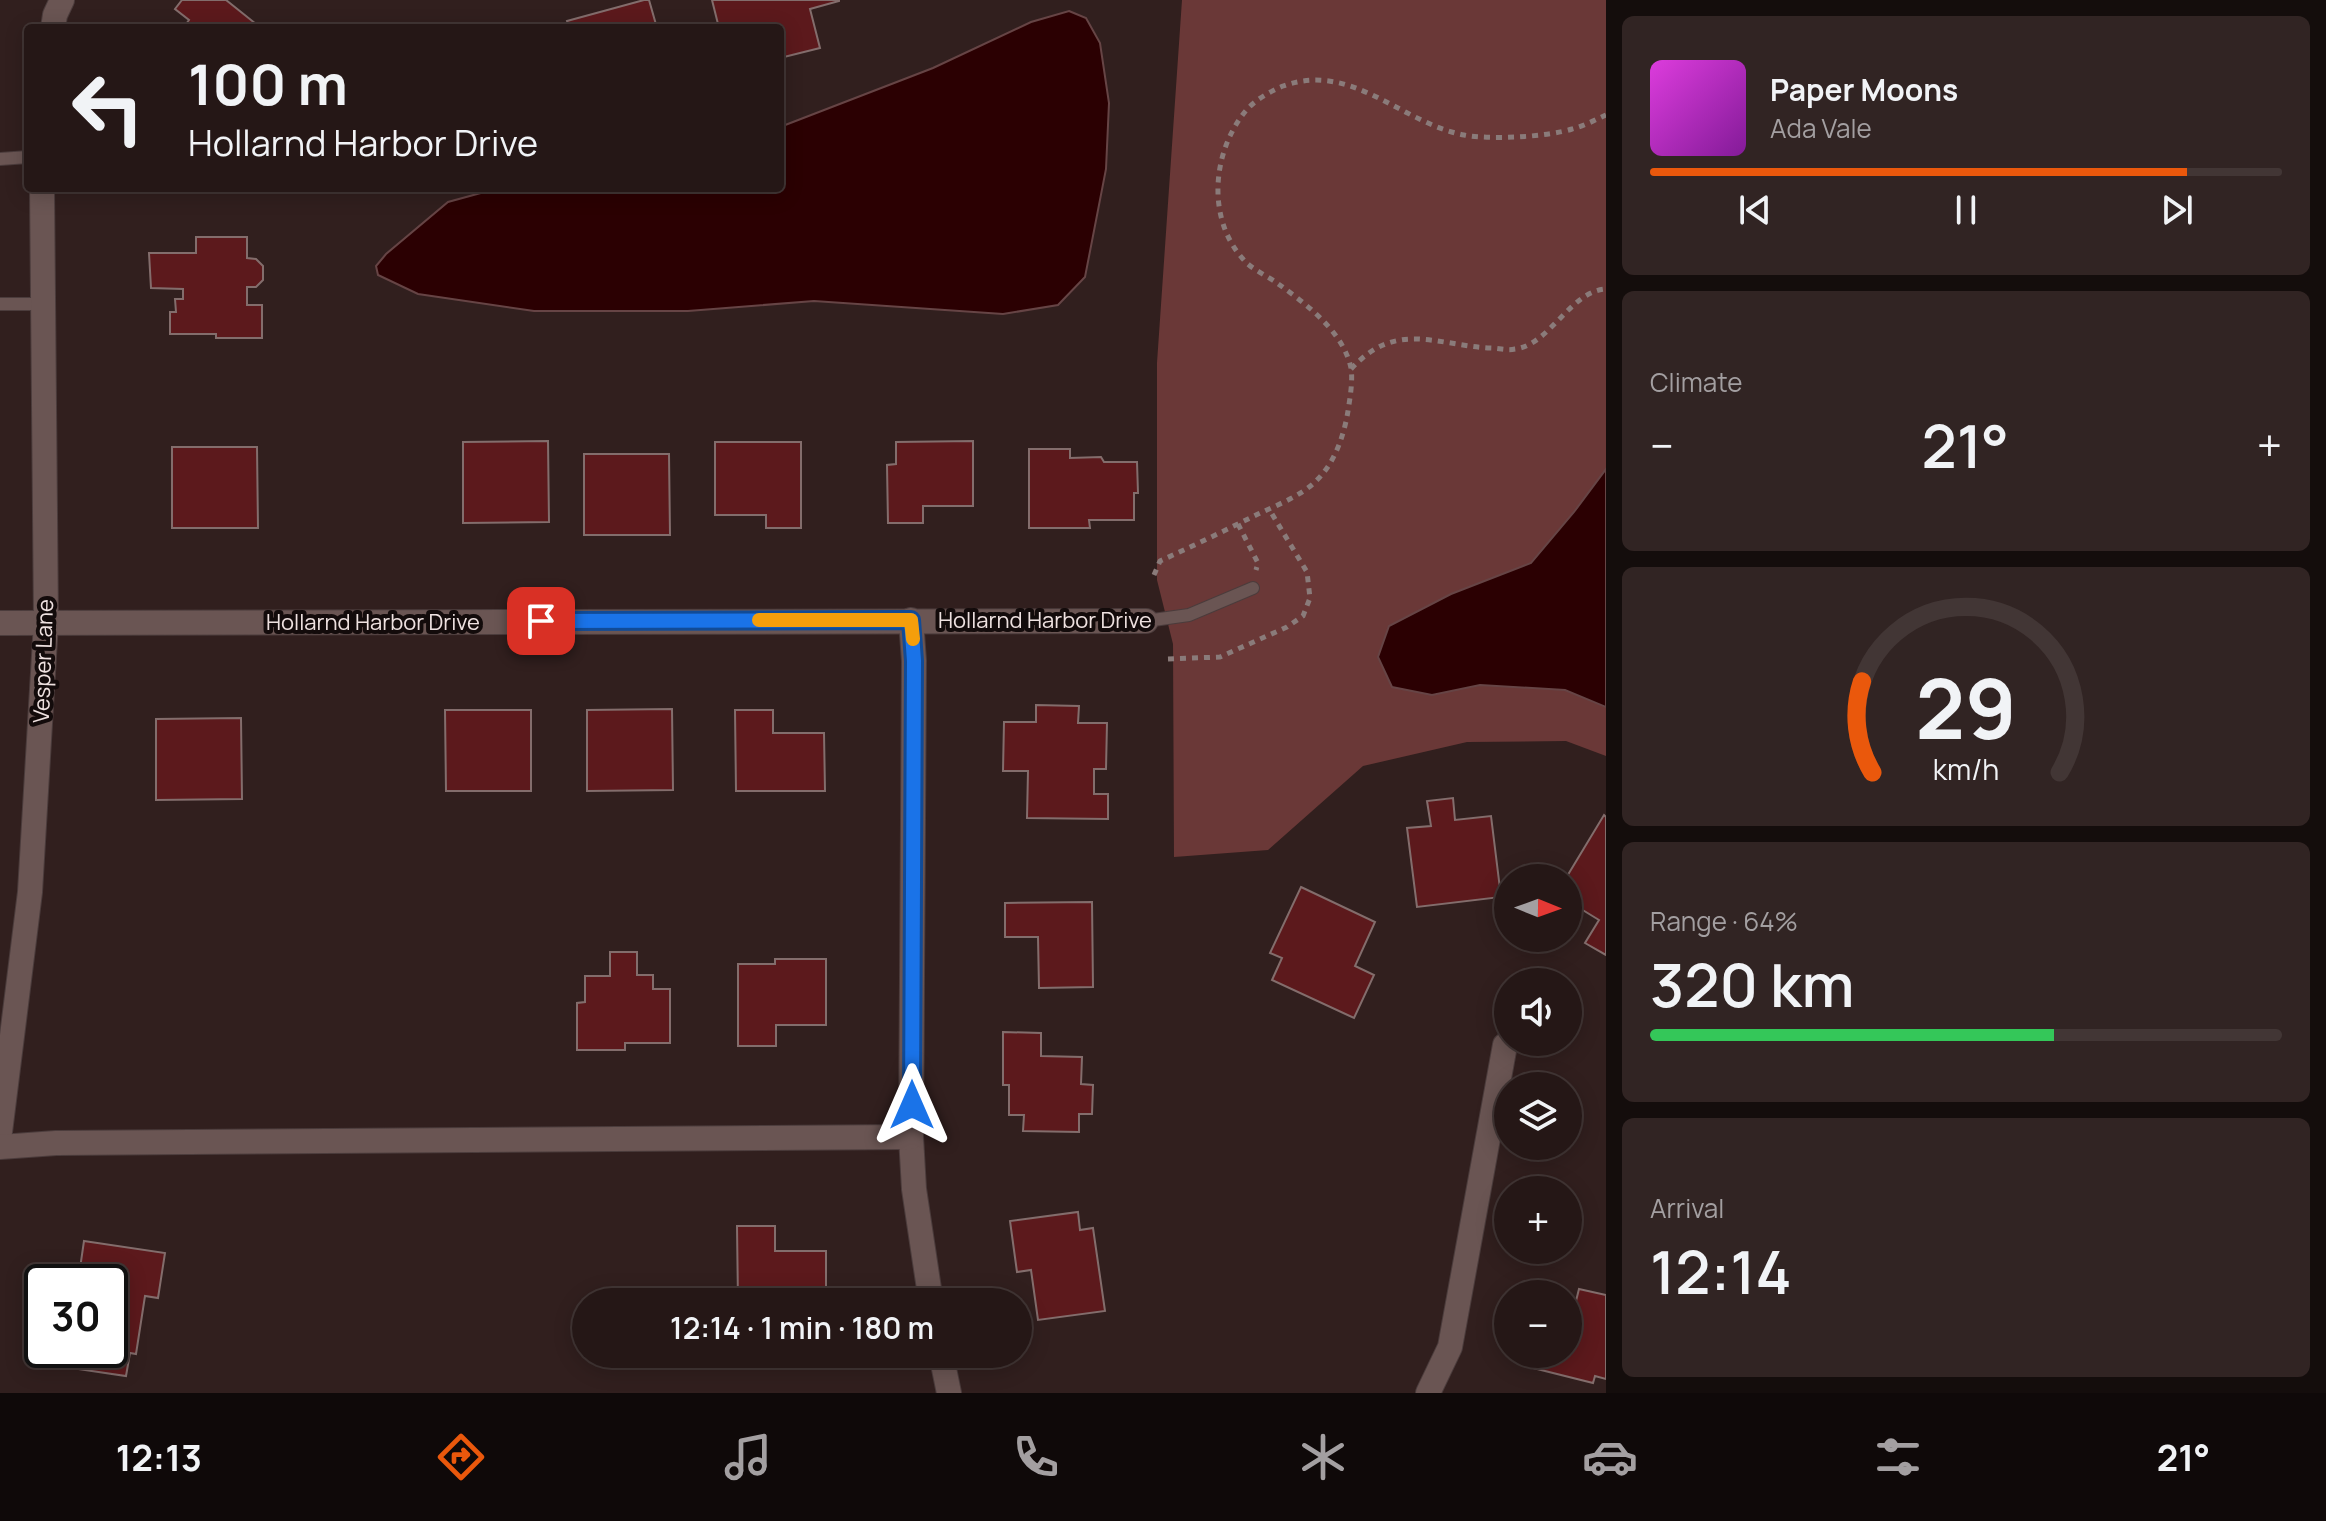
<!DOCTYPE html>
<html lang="en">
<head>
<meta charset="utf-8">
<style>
	body { margin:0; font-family:Manrope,sans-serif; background:#312423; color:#f1f3f6; height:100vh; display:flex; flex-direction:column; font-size:30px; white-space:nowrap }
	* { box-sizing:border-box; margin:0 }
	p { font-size:26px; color:#a39fa1 }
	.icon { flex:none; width:44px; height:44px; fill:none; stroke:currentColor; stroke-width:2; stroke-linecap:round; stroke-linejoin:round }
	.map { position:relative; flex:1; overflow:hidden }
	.details { display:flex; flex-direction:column; gap:16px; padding:16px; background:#140d0c; width:720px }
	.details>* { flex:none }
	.hud { position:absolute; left:24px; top:24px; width:760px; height:168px; border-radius:8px; box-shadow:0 4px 20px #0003,0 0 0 2px #423635; background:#251716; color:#f1f3f6; overflow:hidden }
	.needle { width:52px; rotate:91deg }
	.tools { position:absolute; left:1494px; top:864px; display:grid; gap:16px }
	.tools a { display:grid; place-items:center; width:88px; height:88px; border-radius:50%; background:#251716; box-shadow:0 4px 20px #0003,0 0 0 2px #423635; font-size:40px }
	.speed { position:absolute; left:24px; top:1264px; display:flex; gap:16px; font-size:40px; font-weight:700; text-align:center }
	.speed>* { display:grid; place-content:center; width:104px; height:104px; border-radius:50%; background:#251716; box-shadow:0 4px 20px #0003,0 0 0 2px #423635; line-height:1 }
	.speed .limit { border:4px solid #111; border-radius:12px; background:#fff; color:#111 }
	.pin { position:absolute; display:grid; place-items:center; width:68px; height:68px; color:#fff; margin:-34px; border-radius:16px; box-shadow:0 4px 12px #0006 }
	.me { position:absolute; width:88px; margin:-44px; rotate:0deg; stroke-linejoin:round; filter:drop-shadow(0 0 6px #0008) }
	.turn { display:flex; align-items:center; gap:28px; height:168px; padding:0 32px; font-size:36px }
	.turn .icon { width:104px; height:104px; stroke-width:2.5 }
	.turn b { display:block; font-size:56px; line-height:68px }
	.big { font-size:60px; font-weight:600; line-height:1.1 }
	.details .widget { flex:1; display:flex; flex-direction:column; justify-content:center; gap:12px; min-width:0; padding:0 28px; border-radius:12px; background:#312423 }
	.details .dial { align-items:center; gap:0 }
	.dial svg { height:208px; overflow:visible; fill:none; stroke:#423635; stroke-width:7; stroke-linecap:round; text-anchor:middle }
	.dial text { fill:#f1f3f6; stroke:none }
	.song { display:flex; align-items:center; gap:24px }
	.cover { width:96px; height:96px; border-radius:12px; background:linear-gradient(135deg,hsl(300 70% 55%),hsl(290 70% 35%)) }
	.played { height:8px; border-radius:4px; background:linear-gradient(90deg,#ea580c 85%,#423635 85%) }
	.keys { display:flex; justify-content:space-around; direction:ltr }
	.heat { display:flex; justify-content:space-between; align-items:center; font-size:44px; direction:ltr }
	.charge { height:12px; border-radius:6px; background:linear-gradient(90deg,#34c759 64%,#423635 0) }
	.trip { position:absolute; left:572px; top:1288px; width:460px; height:80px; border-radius:40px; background:#251716; box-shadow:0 4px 20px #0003,0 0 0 2px #423635; font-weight:600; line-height:80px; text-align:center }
	.tab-bar { display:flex; height:128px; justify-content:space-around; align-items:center; background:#0f0909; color:#a39fa1 }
	.tab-bar .icon { width:56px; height:56px }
	.tab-bar .on { color:#ea580c }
	.tab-bar b { font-size:36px; color:#f1f3f6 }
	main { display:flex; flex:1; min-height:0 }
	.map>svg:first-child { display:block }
	.green { fill:#6a3837 }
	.water { fill:#2b0002; stroke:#664445; stroke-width:2 }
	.building { fill:#5c191c; stroke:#836d6c; stroke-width:2 }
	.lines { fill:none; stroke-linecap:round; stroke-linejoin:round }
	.lane-casing { stroke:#4b3c3c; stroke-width:14 }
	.street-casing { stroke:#4b3c3c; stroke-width:26 }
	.path { stroke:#8a7b7a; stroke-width:5; stroke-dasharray:6 6; stroke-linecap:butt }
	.lane { stroke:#6a5553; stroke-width:12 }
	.street { stroke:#6a5553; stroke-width:24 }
	.route-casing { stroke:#114b97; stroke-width:20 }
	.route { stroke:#1a73e8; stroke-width:14 }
	.slow { stroke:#f59e0b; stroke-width:14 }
	.labels { text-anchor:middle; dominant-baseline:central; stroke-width:8; stroke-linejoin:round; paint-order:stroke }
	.street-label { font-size:22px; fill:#eee1e0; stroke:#130b0b }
</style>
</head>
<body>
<main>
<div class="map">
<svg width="1606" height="1393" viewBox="0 0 1606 1393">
	<rect width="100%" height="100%" fill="#311f1e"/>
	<path class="green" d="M1182,0H1606V756L1566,741L1467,742L1363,766L1268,850L1174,857L1173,644L1157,580V363Z"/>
	<g class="water">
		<path d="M1069,11L1086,18L1100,43L1109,103L1106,169L1085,277L1058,305L1003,314L814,301L688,311H534L418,294L378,275L376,266L386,254L448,202L499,188H780V127L933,68L1031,22Z"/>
		<path d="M1606,469V707L1565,690L1480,685L1432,695L1392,687L1378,657L1389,626L1451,594L1531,563L1574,512Z"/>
	</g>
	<g class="building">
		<path d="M182,0H226L261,28H183L189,20L175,9Z"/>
		<path d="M644,0H649L657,28H569L567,21Z"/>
		<path d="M712,0H839V1L810,9L820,48L780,58V28H719Z"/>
		<path d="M196,237H247V258L256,259L263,266V280L256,287H247V305H262V338H216V334H170V312H176L175,299H183V289L151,288L149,253H196Z"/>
		<path d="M548,441L549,522L463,523V442Z"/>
		<path d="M973,441V506H923V523H888L887,465L896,464V442Z"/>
		<path d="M715,442H801V528H766V515H715Z"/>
		<path d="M172,447H257L258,528H172Z"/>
		<path d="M1029,449H1070V458L1101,457L1104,462H1137L1138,493H1134V520H1089L1090,528H1029Z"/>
		<path d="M584,454H669L670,535H584Z"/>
		<path d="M1036,705L1079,706L1078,723H1107L1106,769H1094V794H1108V819L1027,818L1028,771H1003L1004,722H1036Z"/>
		<path d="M672,709L673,790L587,791V710Z"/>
		<path d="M445,710H531V791H446Z"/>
		<path d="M735,710H773V733H824L825,791H736Z"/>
		<path d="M241,718L242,799L156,800V719Z"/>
		<path d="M1453,798L1455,820L1491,816L1501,897L1417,907L1407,828L1431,826L1427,801Z"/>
		<path d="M1604,815L1606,817V955L1585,943L1599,920L1568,901V878H1566Z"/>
		<path d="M1301,887L1375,922L1355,966L1374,975L1354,1018L1272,980L1282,958L1270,953Z"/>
		<path d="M1092,902L1093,987L1039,988L1038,937H1005V903Z"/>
		<path d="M610,952H637V975H653V989H670V1043H625V1050H577V1003L585,1002V976H610Z"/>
		<path d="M775,959H826V1025H776V1046H738V964H775Z"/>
		<path d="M1003,1032L1041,1033V1056L1082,1057L1081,1084L1093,1085L1092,1114H1079V1132L1023,1131L1024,1115H1009V1085H1003Z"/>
		<path d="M1078,1212L1080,1230L1093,1228L1105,1311L1038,1320L1031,1270L1017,1272L1010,1221Z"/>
		<path d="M737,1226H775V1251H826V1302H738Z"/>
		<path d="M84,1241L165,1253L158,1298L145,1296L136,1354L130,1353L126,1376L71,1368L74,1350H110V1282H78Z"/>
		<path d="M1579,1289L1606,1295V1379L1595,1376L1593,1383L1529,1367L1532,1354H1568V1333Z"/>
	</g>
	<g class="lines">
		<defs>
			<g id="lane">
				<path d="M0,159L28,157"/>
				<path d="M0,304H43"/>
				<path d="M1146,621L1189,615L1253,588"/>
			</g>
			<g id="street">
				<path d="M53,28L55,15L62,0"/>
				<path d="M911,620L914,661L911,1137L914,1189L931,1302"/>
				<path d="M0,623L1146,621"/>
				<path d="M0,1132L30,892L46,622L42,188"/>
				<path d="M0,1147L56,1143L911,1137"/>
				<path d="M941,1354L949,1393"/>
				<path d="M1428,1393L1450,1347L1505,1045"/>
			</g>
		</defs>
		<use href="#lane" class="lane-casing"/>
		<use href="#street" class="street-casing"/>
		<g class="path">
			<path d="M1351,369C1396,320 1435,345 1490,348C1498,348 1507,351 1515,349C1550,345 1570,291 1606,289"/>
			<path d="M1238,524L1258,563L1256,570"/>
			<path d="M1154,575L1160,561C1193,546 1226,530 1258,514C1277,505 1301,496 1316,481C1335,463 1344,435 1348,411C1350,398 1353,381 1351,368C1343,331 1306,304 1277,283C1266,275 1251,269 1243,259C1207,219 1212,154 1244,113C1253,101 1269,92 1283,86C1352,61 1401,123 1464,135C1490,140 1547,137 1572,129C1584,126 1595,120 1606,115"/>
			<path d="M1168,659L1220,657L1287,627L1303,616L1310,598L1307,572L1269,509"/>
		</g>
		<use href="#lane" class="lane"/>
		<use href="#street" class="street"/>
	</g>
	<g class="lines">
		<defs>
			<path id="route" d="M541,621L911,620L914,661L912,1105"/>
		</defs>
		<use href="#route" class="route-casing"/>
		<use href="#route" class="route"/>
		<path class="slow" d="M759,620H911L913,639"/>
	</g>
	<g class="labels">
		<g class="street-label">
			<text x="1045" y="620">Hollarnd Harbor Drive</text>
			<text x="373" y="622">Hollarnd Harbor Drive</text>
			<text transform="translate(43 661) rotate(-88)">Vesper Lane</text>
		</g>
	</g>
</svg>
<div class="tools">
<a><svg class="needle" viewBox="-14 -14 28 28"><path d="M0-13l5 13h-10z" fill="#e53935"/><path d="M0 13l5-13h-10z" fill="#a39fa1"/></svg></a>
<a><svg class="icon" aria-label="sound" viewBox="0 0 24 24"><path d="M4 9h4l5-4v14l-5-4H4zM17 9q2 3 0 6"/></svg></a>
<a><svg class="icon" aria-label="layers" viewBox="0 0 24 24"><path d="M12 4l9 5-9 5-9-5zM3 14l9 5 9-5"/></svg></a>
<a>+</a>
<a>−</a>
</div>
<div class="speed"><div class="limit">30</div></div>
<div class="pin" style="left:541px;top:621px;background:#d93025"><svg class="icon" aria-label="arrive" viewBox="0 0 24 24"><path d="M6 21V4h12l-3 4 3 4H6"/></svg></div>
<svg class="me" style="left:912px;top:1105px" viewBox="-20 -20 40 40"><path d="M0-17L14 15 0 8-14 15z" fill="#1a73e8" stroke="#fff" stroke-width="4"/></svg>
<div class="trip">12:14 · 1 min · 180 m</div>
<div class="hud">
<div class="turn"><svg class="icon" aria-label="left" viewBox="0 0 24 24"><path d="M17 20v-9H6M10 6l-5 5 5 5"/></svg><div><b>100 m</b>Hollarnd Harbor Drive</div></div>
</div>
</div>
<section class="details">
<div class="widget">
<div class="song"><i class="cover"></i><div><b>Paper Moons</b><p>Ada Vale</p></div></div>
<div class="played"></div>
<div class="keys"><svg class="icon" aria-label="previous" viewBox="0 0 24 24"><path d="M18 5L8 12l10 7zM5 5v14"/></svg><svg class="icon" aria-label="pause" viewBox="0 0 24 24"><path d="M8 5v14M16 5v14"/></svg><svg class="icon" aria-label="next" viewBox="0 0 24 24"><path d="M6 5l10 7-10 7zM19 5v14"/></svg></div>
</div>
<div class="widget"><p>Climate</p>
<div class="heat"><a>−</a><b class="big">21°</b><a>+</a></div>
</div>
<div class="widget dial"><svg viewBox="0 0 100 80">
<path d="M14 69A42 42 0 1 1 86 69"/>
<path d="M14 69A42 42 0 0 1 10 34" stroke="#ea580c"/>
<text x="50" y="56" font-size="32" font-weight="700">29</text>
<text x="50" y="72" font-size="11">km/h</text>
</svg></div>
<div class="widget"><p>Range · 64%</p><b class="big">320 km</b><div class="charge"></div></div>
<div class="widget"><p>Arrival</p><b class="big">12:14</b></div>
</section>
</main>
<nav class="tab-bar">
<b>12:13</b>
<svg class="icon on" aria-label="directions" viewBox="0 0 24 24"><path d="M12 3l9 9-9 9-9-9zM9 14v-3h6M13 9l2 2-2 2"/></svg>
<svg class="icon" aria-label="music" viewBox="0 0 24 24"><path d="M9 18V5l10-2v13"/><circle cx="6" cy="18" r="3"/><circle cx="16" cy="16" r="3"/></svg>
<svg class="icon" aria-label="phone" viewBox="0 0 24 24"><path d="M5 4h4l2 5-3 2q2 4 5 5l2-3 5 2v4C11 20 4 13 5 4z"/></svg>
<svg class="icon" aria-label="climate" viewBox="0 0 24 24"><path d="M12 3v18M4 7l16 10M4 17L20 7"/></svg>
<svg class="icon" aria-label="car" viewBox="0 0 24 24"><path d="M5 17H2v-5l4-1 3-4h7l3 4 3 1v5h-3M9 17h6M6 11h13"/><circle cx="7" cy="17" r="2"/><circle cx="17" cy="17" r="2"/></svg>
<svg class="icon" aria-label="filters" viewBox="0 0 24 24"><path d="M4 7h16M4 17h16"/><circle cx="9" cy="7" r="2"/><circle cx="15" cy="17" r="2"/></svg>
<b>21°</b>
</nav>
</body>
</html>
